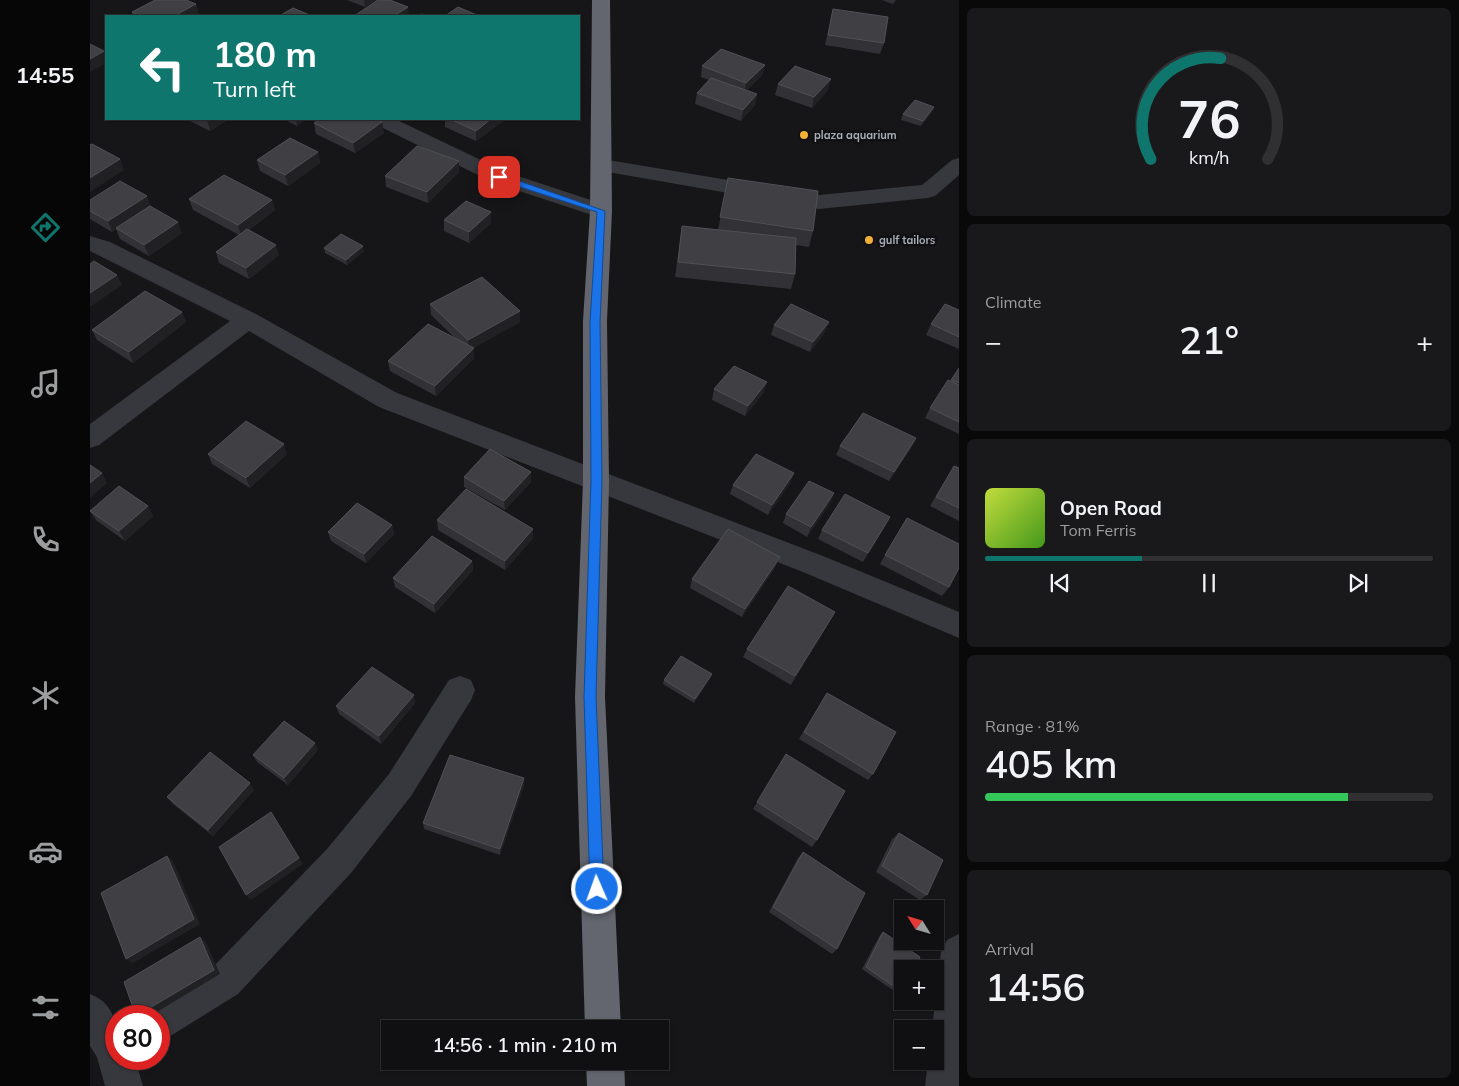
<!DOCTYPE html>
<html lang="en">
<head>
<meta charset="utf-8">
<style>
	body { margin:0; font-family:Mulish,sans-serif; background:#19191b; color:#f1f3f6; height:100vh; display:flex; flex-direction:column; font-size:19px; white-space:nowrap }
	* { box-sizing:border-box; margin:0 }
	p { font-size:16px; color:#9c9d9f }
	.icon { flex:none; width:28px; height:28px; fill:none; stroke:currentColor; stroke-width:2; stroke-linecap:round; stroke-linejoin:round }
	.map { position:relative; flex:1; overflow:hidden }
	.sheet { display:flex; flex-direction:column; gap:8px; padding:8px; background:#09090a; width:500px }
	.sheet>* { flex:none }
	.guide { position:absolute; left:15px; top:15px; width:475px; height:105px; border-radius:0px; box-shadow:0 1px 4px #0004,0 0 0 1px #303032; background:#0f766e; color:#fff; overflow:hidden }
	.needle { width:32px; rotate:307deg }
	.fabs { position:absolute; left:804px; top:900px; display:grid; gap:10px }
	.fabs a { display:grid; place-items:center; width:50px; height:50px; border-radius:0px; background:#101012; box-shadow:0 1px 4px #0004,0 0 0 1px #303032; font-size:25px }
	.speed { position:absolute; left:15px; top:1005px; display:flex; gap:10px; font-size:25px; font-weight:700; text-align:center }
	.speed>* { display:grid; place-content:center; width:65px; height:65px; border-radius:50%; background:#101012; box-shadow:0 1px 4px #0004,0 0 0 1px #303032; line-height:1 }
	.speed .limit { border:8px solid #d22; background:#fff; color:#111 }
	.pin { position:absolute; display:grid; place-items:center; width:42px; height:42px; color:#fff; margin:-21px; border-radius:10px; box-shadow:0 2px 8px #0006 }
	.me { position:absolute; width:55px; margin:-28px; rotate:358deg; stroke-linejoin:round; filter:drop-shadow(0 0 4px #0008) }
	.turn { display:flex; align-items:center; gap:18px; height:105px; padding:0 25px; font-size:22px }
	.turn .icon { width:65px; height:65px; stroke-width:2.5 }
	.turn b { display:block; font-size:35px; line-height:42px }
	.big { font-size:38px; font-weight:600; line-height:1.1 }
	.sheet .widget { flex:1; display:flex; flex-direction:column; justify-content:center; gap:8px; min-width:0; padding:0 18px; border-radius:8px; background:#19191b }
	.sheet .dial { align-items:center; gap:0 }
	.dial svg { height:130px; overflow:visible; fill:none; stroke:#303032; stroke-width:7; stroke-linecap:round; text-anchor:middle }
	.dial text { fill:#f1f3f6; stroke:none }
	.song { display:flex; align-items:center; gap:15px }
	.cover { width:60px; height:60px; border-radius:8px; background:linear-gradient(135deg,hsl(70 70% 55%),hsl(100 70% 35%)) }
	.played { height:5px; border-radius:2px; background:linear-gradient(90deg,#0f766e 35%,#303032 35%) }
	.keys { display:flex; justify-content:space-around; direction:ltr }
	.heat { display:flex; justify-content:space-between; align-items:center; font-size:28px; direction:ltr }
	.charge { height:8px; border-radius:4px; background:linear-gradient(90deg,#34c759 81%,#303032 0) }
	.trip { position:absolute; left:291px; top:1020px; width:288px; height:50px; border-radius:0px; background:#101012; box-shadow:0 1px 4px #0004,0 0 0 1px #303032; font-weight:600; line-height:50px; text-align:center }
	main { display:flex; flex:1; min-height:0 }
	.dock { display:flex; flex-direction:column; width:90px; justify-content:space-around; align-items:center; background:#060607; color:#9c9d9f }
	.dock .icon { width:35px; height:35px }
	.dock .active { color:#0f766e }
	.dock b { font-size:22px; color:#f1f3f6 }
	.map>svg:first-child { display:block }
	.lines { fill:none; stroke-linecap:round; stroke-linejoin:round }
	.minor { fill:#37383d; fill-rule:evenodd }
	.highway { fill:#63666e; fill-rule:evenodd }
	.wall { fill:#323236 }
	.shaded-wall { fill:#212124 }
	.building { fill:#3f3f44; stroke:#4f5156 }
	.route { fill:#1a73e8; stroke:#114b97 }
	.poi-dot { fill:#f2b134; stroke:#111113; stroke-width:2 }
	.labels { text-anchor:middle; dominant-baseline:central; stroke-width:5; stroke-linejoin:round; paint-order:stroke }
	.far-poi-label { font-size:11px; font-weight:bold; fill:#a8adb8; stroke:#111113; text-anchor:start }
</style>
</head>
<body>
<main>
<nav class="dock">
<b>14:55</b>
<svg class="icon active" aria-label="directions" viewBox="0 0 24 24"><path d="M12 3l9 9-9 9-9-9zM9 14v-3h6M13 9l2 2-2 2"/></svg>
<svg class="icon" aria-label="music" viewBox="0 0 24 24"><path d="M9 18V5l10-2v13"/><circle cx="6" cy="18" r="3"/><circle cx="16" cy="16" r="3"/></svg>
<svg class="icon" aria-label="phone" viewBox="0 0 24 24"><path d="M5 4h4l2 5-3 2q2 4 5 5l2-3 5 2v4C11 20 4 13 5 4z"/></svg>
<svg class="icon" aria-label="climate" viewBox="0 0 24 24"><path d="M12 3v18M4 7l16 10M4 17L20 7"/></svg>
<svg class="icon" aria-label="car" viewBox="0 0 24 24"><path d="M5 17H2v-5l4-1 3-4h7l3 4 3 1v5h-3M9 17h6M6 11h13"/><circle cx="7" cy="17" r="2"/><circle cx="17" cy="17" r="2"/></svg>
<svg class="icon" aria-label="filters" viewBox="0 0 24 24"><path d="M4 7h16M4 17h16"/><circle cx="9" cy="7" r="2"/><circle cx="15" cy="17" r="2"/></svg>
</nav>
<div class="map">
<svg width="869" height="1086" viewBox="0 0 869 1086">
	<rect width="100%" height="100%" fill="#161618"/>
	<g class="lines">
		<g class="minor">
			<path d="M280,119H305L416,172L519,206L522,211L519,216L511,218L402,182L283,123Z"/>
			<path d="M869,158V175L845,196L838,198L729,209L512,171L505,169L502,165L505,161L512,159L729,195L832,185L862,160Z"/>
			<path d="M0,236L20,242L166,314L307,393L733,556L869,612V638L713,572L289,407L159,331L9,445L0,448V424L140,321L0,251Z"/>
			<path d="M370,676L381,680L385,690L381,700L321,796L261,873L148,994L82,1035L69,1040V1016H53L56,1009L122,968L237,849L299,774L359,680Z"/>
			<path d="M869,934V1086H835L838,1061H845V1029H842L851,952L857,940Z"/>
			<path d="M0,994C30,1006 26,1031 26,1059H45L53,1086H15L7,1057L0,1046Z"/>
		</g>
		<g class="highway">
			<path d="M502,0H520L522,211L517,321L519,481L515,697L531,1029H495L485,697L493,481V321L500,211Z"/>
			<path d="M496,1061H534L535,1086H497Z"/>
		</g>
	</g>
	<g class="wall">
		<path d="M257,0H287L275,7Z"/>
		<path d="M792,0H806L803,4Z"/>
		<path d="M106,4L109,15L106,16H43L42,12Z"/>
		<path d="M743,9L794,43L790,54L735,45Z"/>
		<path d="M675,65L672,75L657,90L667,94L665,105L651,121L605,104L607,93L619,80L611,77L612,66Z"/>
		<path d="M688,84L738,90L722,108L685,95Z"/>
		<path d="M844,107L842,112L831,126L811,120L813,114Z"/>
		<path d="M96,119H139L120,131Z"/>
		<path d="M193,119H217L207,126Z"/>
		<path d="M355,119H416L386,141L355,127Z"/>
		<path d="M224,123L294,133L265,153L226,134Z"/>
		<path d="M228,152L230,163L198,186L170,171L167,160Z"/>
		<path d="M369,161V172L338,203L296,187L295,176Z"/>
		<path d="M638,178L723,231L719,247L706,245L705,274L701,289L585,277L592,226L628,230Z"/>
		<path d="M99,199L182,200L185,210L159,230L189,255L159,279L129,263L126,252L149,235L103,210Z"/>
		<path d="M0,200L61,207L92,233L59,256L30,239L26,229L22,232L0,219Z"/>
		<path d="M354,220L401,223L379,243L354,231Z"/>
		<path d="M234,248L274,251L257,265L235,253Z"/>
		<path d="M340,304L430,311V322L383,348L384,358L346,396L300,371L298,361L366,339L341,315Z"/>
		<path d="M869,310V349L836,335L841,324Z"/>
		<path d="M92,312L96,322L43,363L7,340L2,330Z"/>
		<path d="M684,325L735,332L720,352L681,335Z"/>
		<path d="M869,368V434L835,418L840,408L861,381Z"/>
		<path d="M624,389L674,392L655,416L622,400Z"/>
		<path d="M826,438L821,448L799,481L746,455L750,446Z"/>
		<path d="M118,454H197L160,488L122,464Z"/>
		<path d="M864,466L869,468V521L840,506Z"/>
		<path d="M441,472V482L415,510L374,487V477Z"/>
		<path d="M704,473L700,483L678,515L640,494L643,485Z"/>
		<path d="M744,493L740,503L717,537L693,523L696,514Z"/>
		<path d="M58,506L63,516L35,541L6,520L0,511Z"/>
		<path d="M347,520L443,529V538L415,570L348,530Z"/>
		<path d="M302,525L304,534L276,563L241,541L238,532Z"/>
		<path d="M795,526L773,562L728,539L732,530Z"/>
		<path d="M795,555L859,587L852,596L790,564Z"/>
		<path d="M382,561L383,570L345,613L305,587L303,578Z"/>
		<path d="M686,566L652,617L600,588L602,579Z"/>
		<path d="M745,612L740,621L701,685L653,657L657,649Z"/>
		<path d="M620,678L604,703L573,684L574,680Z"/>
		<path d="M737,693L783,774L778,780L709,739Z"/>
		<path d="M325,703L291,744L249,714L246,706Z"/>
		<path d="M228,750L198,785L167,762L163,755Z"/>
		<path d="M696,754L727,840L722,847L663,809Z"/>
		<path d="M434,785L410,855L334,829L333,823Z"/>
		<path d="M164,790L123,836L83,804L77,797Z"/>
		<path d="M809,833L837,895L830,900L786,872L802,839Z"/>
		<path d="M713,852L747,949L742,954L679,912L708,858Z"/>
		<path d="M793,932L812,969V994L810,995L772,969L790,935Z"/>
	</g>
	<g class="shaded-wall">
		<path d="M274,0H287L275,7Z"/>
		<path d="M106,4L109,15L106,16H84Z"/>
		<path d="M318,7L319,16H304Z"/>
		<path d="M14,51L16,56V63L0,72V59Z"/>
		<path d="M675,65L672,75L654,93L656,83Z"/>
		<path d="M741,79L738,90L722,108L724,97Z"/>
		<path d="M667,94L665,105L651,121L653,110Z"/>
		<path d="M844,107L842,112L831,126L833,121Z"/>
		<path d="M119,119H139L120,131L117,120Z"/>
		<path d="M208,119H217L207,126L206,120Z"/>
		<path d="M401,119H416L386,141V131Z"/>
		<path d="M292,122L294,133L265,153L263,143Z"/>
		<path d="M228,152L230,163L198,186L195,175Z"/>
		<path d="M30,159L34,170L0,192V178Z"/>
		<path d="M369,161V172L338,203L337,192Z"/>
		<path d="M57,196L61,207L26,228V229L22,232L18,221Z"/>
		<path d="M182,200L185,210L151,236L148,225Z"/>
		<path d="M401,212V223L379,243V232Z"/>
		<path d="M88,222L92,233L59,256L54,245Z"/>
		<path d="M186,245L189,255L159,279L156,268Z"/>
		<path d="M273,246L274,251L257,265L256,260Z"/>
		<path d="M27,275L32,285L0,307V293Z"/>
		<path d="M430,311V322L378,351V340Z"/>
		<path d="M92,312L96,322L43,363L39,352Z"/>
		<path d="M739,322L735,332L720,352L723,342Z"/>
		<path d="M384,348V358L346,396L345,386Z"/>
		<path d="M677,382L674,392L655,416L658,406Z"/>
		<path d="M826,438L821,448L799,481L804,472Z"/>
		<path d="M194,444L197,454L160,488L156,478Z"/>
		<path d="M441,472V482L415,510L414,501Z"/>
		<path d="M12,473L17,483L0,498V483Z"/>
		<path d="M704,473L700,483L678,515L682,505Z"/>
		<path d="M744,493L740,503L717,537L721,527Z"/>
		<path d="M58,506L63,516L35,541L29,531Z"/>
		<path d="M800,517L795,526L773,562L778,553Z"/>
		<path d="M302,525L304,534L276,563L274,554Z"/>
		<path d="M443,529V538L415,570V561Z"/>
		<path d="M690,557L686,566L652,617L655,609Z"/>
		<path d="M382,561L383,570L345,613L344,604Z"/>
		<path d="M745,612L740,621L701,685L705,676Z"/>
		<path d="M622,674L620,678L604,703L605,699Z"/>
		<path d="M324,695L325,703L291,744L289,736Z"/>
		<path d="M225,743L228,750L198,785L194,778Z"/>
		<path d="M434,778V785L410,855V849Z"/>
		<path d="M160,783L164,790L123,836L118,830Z"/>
		<path d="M181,812L213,864L161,900L156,895Z"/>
		<path d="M77,856L83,861L110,924L43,963L36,959Z"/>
		<path d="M110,937L116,942L130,974L60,1016H47Z"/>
	</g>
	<g class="building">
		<path d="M65,0H96L106,4L84,16H50L42,12Z"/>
		<path d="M288,0H300L318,7L304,16H264Z"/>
		<path d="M368,7L389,16H355Z"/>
		<path d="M203,8L222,16H189Z"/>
		<path d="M743,9L798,17L794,43L738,35Z"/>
		<path d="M332,14L337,16H328Z"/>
		<path d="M0,44L14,51L0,59Z"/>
		<path d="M631,49L675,65L656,83L612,66Z"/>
		<path d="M705,66L741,79L724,97L688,84Z"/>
		<path d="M621,78L667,94L653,110L607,93Z"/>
		<path d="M825,100L844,107L833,121L813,114Z"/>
		<path d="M231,119H286L292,122L263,143L224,123Z"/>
		<path d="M360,119H401L386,131Z"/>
		<path d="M200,138L228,152L195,175L167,160Z"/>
		<path d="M2,144L30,159L0,178V145Z"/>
		<path d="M327,146L369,161L337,192L295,176Z"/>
		<path d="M134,175L182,200L148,225L99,199Z"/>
		<path d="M638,178L728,191L723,231L630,217Z"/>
		<path d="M30,181L57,196L18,221L0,211V200Z"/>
		<path d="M376,201L401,212L379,232L354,220Z"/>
		<path d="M60,206L88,222L54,245L26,228Z"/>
		<path d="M592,226L706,238L705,274L588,262Z"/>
		<path d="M157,229L186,245L156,268L126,252Z"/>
		<path d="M251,234L273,246L256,260L234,248Z"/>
		<path d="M4,261L27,275L0,293V264Z"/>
		<path d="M392,277L430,311L378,340L340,304Z"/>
		<path d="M55,291L92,312L39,352L2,330Z"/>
		<path d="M701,304L739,322L723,342L684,325Z"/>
		<path d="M855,304L869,310V337L841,324Z"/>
		<path d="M338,324L384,348L345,386L298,361Z"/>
		<path d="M644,366L677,382L658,406L624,389Z"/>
		<path d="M869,368V383L861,380Z"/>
		<path d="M858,380L869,385V422L840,408Z"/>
		<path d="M773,413L826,438L804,472L750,446Z"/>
		<path d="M156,421L194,444L156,478L118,454Z"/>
		<path d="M400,449L441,472L414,501L374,477Z"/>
		<path d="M666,454L704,473L682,505L643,485Z"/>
		<path d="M0,465L12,473L0,483Z"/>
		<path d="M864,466L869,468V508L846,497Z"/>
		<path d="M719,481L744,493L721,527L696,514Z"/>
		<path d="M29,486L58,506L29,531L0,511Z"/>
		<path d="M376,489L443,529L415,561L347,520Z"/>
		<path d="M755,494L800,517L778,553L732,530Z"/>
		<path d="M267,503L302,525L274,554L238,532Z"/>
		<path d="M817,518L869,544V568L859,587L795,555Z"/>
		<path d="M638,529L690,557L655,609L602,579Z"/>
		<path d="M342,536L382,561L344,604L303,578Z"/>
		<path d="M698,586L745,612L705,676L657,649Z"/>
		<path d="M591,656L622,674L605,699L574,680Z"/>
		<path d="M282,667L324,695L289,736L246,706Z"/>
		<path d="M737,693L806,732L783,774L714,732Z"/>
		<path d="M194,721L225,743L194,778L163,755Z"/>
		<path d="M120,752L160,783L118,830L77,797Z"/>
		<path d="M696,754L755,791L727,840L667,802Z"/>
		<path d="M360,755L434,778L410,849L333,823Z"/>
		<path d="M181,812L209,858L156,895L129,847Z"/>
		<path d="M809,833L853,860L837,895L792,866Z"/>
		<path d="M713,852L775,893L747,949L683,907Z"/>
		<path d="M77,856L104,919L36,959L11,893Z"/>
		<path d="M793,932L830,957L825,969H812V992L776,967Z"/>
		<path d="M110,937L124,970L46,1016L34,982Z"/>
	</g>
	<path class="route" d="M409,174L515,211L510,322L512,480L506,697L514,889L512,894L507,896L502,894L500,889L494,697L501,480L500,322L507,212L406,179V175Z"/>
	<g class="poi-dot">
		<circle cx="714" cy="135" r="5"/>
		<circle cx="779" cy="240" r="5"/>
	</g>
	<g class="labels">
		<g class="far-poi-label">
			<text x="724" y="135">plaza aquarium</text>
			<text x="789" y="240">gulf tailors</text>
		</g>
	</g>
</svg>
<div class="fabs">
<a><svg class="needle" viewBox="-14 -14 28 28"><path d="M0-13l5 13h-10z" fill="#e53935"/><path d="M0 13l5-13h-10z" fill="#9c9d9f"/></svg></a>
<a>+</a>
<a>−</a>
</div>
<div class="speed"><div class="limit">80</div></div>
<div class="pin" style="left:409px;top:177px;background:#d93025"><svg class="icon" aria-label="arrive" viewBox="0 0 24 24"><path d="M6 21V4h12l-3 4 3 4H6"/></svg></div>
<svg class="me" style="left:507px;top:889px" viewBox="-20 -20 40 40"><circle r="17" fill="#1a73e8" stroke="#fff" stroke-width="3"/><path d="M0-11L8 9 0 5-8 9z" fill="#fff"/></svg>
<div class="trip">14:56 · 1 min · 210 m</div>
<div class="guide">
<div class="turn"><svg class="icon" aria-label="left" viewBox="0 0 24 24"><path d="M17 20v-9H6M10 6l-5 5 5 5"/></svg><div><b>180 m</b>Turn left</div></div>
</div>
</div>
<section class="sheet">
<div class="widget dial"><svg viewBox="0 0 100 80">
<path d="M14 69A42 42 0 1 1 86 69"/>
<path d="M14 69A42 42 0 0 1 57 7" stroke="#0f766e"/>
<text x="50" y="56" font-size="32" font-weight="700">76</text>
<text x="50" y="72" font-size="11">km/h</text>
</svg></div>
<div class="widget"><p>Climate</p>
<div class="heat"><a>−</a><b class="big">21°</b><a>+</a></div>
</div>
<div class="widget">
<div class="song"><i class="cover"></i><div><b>Open Road</b><p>Tom Ferris</p></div></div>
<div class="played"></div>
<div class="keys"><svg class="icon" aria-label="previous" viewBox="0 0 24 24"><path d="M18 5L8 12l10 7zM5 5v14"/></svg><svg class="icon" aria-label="pause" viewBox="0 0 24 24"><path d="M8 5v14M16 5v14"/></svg><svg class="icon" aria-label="next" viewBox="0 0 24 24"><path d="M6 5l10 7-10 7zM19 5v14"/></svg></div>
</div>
<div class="widget"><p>Range · 81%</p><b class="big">405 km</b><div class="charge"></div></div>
<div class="widget"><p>Arrival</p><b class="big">14:56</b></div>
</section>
</main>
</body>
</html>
